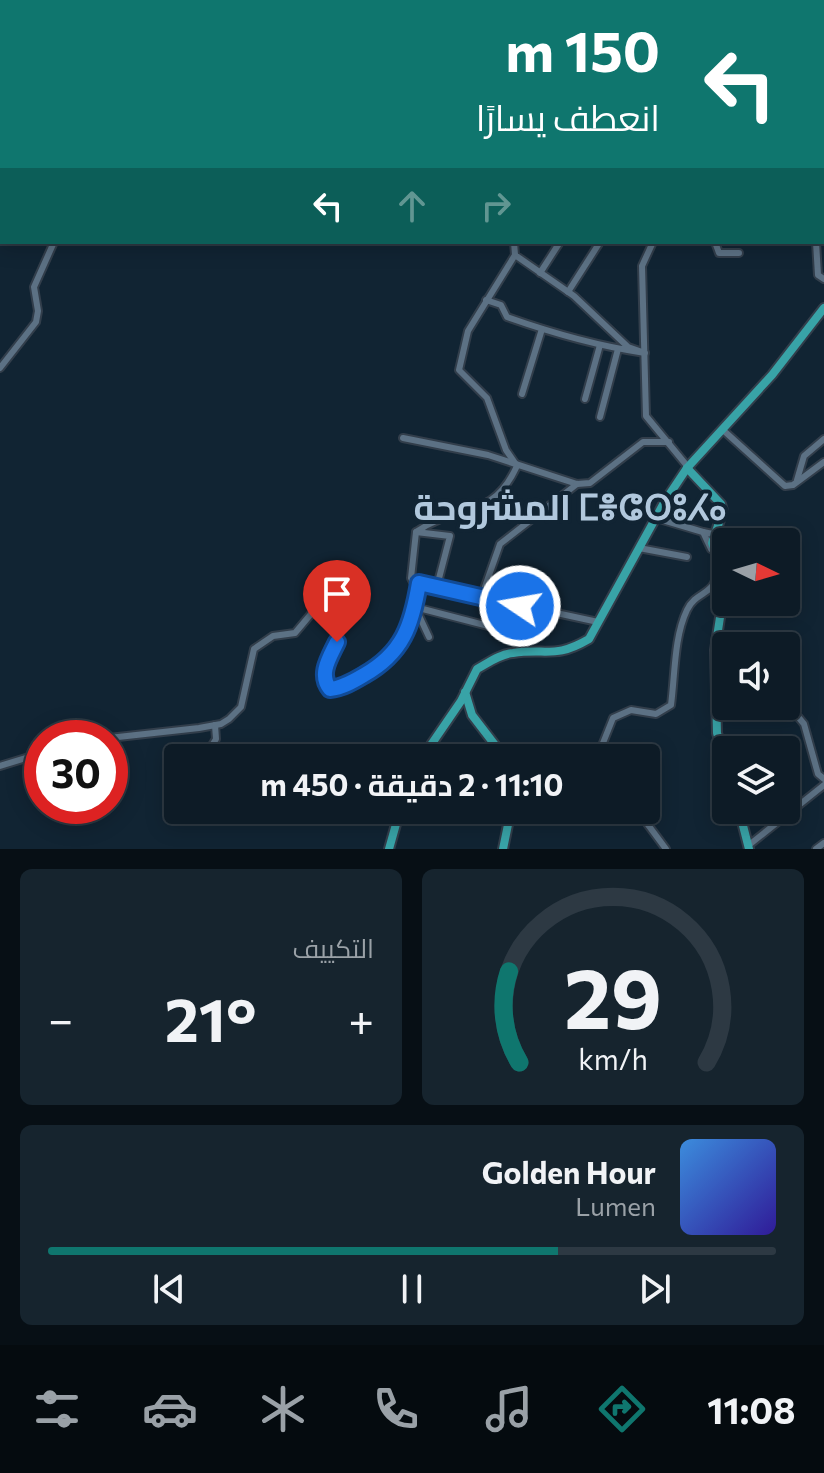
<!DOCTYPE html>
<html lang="ar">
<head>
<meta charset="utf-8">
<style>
	body { margin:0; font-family:Commissioner,Cairo,"Noto Sans Tifinagh",sans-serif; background:#16242e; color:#f1f3f6; direction:rtl; height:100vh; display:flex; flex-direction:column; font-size:30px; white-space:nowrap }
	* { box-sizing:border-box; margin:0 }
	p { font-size:26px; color:#9aa1a7 }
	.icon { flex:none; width:44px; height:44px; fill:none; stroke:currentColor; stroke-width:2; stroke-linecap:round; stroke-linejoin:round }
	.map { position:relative; height:849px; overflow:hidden; direction:ltr }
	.panel { display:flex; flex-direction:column; gap:20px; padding:20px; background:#070f15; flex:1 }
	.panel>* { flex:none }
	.top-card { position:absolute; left:0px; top:0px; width:824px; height:244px; box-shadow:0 4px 20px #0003,0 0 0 2px #2d3943; direction:rtl; background:#0f766e; color:#fff; overflow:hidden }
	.needle { width:52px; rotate:95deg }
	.tools { position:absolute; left:712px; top:528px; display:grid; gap:16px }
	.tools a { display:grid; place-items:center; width:88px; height:88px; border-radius:8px; background:#0d1b26; box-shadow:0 4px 20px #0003,0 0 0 2px #2d3943; font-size:40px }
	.speed { position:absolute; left:24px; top:720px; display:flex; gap:16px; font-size:40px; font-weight:700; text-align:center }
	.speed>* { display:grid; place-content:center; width:104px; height:104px; border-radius:50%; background:#0d1b26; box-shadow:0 4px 20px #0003,0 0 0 2px #2d3943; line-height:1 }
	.speed .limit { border:12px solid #d22; background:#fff; color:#111 }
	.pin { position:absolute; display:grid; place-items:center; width:68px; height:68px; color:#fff; margin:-82px -34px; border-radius:50% 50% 50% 0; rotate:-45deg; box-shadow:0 0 8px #0007 }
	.pin .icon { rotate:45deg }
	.me { position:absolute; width:88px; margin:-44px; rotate:282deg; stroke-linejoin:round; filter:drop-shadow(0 0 6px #0008) }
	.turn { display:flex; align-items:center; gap:28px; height:168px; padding:0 32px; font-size:36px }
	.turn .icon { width:104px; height:104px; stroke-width:2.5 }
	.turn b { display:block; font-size:56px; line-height:68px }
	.lanes { display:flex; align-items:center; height:76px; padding:0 32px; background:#0003; justify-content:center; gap:40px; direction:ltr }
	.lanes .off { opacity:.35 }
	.big { font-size:60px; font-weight:700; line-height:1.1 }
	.panel .tile { flex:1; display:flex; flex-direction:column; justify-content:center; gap:12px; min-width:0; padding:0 28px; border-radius:12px; background:#16242e }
	.panel .dial { align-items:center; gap:0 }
	.dial svg { height:208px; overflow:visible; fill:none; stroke:#2d3943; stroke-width:7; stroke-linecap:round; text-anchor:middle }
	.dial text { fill:#f1f3f6; stroke:none }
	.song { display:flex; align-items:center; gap:24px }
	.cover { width:96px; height:96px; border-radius:12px; background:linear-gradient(135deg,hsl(210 70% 55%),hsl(250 70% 35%)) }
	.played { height:8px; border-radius:4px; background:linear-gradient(90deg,#0f766e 70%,#2d3943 70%) }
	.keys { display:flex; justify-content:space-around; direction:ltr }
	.heat { display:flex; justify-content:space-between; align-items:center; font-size:44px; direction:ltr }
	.panel .tiles { flex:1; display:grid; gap:20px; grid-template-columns:1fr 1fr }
	.tile:last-child { grid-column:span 2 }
	.trip { position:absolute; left:164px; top:744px; width:496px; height:80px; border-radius:8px; background:#0d1b26; box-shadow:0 4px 20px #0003,0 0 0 2px #2d3943; font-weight:700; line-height:80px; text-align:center; direction:rtl }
	.dock { display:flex; height:128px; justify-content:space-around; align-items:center; background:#050b0f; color:#9aa1a7 }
	.dock .icon { width:56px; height:56px }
	.dock .active { color:#0f766e }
	.dock b { font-size:36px; color:#f1f3f6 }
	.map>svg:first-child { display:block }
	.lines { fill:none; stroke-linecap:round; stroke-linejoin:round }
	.minor-casing { stroke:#323e4b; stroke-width:10 }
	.major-casing { stroke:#323e4b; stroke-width:12 }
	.minor { stroke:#5c7184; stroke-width:6 }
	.major { stroke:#38a3a7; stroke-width:8 }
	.route-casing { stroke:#114b97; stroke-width:20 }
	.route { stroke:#1a73e8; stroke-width:14 }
	.labels { text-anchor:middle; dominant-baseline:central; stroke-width:8; stroke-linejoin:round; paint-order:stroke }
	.district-label { font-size:36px; font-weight:bold; fill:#b1c8dd; stroke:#112433 }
</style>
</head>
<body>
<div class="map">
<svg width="824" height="849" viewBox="0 0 824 849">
	<rect width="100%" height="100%" fill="#112433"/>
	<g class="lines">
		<defs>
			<g id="minor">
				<path d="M648,0L649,2"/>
				<path d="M566,2L567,0"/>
				<path d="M629,2L630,0"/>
				<path d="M653,242L642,266L646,416L688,467"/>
				<path d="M715,242L719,253H739"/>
				<path d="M816,242L818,275L824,279"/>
				<path d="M515,255L468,331L459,370L487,398L506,450L517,466C491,522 459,502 416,532L411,578L413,582L598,622"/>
				<path d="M540,273L560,242"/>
				<path d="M568,292L600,242"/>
				<path d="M486,300L501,305L507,317C552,333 598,346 645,353L628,347L574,296L515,255L514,242"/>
				<path d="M0,368L36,322L38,311L34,287L54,242"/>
				<path d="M522,394L542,329"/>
				<path d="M585,399L600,345"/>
				<path d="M600,417L618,349"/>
				<path d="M723,430L785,486L793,485L824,462"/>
				<path d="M403,438L488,455L577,484L590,483L643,442H669"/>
				<path d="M797,480L804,456L824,439"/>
				<path d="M656,518L703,532"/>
				<path d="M416,532L450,536L437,586"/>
				<path d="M639,548L687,557"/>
				<path d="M711,549L703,532L713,534"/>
				<path d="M481,598L500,544L577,484"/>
				<path d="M415,607L527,636"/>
				<path d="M415,607L429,637"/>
				<path d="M514,632L520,606"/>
				<path d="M715,650L726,662"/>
				<path d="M786,702L804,724L818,774L824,779"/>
				<path d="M109,738L199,728L221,724L229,719L241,707L254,649L273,636L295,633L311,614L324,613L338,636L325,666L327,687C337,691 346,685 356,680C400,658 411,630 419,583"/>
				<path d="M204,758L216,739L215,725"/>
				<path d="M607,758L603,743L613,718L631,710L656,714L671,705C675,675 674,637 687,610C698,587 722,598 715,559"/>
				<path d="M0,766L42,753"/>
				<path d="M637,810L666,849"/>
				<path d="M749,845L824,785"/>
				<path d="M816,849L824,843"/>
			</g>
			<g id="major">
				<path d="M33,2L34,0"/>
				<path d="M0,204L2,201"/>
				<path d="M687,468L721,504L723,511L712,543L726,577"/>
				<path d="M726,578L715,650L717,733L726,764"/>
				<path d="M465,692L472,715L505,758"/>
				<path d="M422,758L461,701L477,669C488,663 500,654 513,653C547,648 555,659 589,639L665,501L687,468L772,375L824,308"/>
				<path d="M739,810L749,849"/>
				<path d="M389,849L400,810"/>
				<path d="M503,849L511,810"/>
			</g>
		</defs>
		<use href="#minor" class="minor-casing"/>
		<use href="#major" class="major-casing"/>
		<use href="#minor" class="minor"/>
		<use href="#major" class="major"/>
	</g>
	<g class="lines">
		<defs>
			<path id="route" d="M337,642C330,657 318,674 330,689C342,688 354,681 364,675C403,653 412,625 419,583L520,606"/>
		</defs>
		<use href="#route" class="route-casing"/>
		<use href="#route" class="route"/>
	</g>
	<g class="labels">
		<g class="district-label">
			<text x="570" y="505">المشروحة ⵎⴻⵛⵔⵓⵃⴰ</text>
		</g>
	</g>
</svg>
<div class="tools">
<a><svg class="needle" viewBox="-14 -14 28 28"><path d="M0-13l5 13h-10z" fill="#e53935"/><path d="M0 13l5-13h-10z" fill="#9aa1a7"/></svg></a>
<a><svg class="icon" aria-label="sound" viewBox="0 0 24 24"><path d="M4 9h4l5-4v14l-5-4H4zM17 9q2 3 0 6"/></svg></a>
<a><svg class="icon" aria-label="layers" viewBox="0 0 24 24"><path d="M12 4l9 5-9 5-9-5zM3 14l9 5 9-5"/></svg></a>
</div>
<div class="speed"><div class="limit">30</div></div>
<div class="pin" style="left:337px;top:642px;background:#d93025"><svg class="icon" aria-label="arrive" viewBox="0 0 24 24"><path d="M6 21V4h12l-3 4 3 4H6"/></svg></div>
<svg class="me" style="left:520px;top:606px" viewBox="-20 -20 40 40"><circle r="17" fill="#1a73e8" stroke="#fff" stroke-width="3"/><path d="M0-11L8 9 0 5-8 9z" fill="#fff"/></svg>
<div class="trip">11:10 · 2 دقيقة · 450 m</div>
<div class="top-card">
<div class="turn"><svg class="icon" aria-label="left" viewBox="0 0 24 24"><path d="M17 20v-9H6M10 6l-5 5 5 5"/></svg><div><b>150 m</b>انعطف يسارًا</div></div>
<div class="lanes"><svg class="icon" aria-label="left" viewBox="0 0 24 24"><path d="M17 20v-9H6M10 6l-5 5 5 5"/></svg><svg class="icon off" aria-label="ahead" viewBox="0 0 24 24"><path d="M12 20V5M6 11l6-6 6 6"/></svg><svg class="icon off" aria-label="right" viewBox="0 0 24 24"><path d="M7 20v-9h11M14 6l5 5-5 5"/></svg></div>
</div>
</div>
<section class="panel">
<div class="tiles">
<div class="tile dial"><svg viewBox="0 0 100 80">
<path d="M14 69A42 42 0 1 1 86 69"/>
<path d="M14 69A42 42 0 0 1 10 34" stroke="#0f766e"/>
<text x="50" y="56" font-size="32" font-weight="700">29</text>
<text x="50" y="72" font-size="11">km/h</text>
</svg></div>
<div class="tile"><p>التكييف</p>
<div class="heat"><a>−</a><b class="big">21°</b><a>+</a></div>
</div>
<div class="tile">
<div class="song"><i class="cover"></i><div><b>Golden Hour</b><p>Lumen</p></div></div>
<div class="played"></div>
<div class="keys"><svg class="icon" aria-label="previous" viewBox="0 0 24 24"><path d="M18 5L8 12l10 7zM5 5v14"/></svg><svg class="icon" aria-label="pause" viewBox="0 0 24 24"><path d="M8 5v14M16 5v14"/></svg><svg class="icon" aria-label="next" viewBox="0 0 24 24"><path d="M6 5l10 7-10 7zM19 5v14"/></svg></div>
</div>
</div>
</section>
<nav class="dock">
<b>11:08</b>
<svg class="icon active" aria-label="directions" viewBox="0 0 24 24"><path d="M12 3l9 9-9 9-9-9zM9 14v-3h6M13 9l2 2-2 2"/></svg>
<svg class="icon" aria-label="music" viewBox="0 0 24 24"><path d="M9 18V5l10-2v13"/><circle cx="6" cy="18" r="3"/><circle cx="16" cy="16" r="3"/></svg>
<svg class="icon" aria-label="phone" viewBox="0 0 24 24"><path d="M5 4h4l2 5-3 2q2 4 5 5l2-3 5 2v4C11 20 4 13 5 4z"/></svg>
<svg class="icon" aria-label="climate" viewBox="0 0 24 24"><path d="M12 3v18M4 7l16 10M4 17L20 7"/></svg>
<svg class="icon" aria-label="car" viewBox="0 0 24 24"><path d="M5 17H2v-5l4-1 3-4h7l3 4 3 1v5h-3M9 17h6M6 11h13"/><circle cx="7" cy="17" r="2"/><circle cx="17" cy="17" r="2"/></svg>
<svg class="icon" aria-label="filters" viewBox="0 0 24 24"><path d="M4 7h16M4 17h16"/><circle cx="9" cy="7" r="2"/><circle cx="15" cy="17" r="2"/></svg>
</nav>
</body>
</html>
